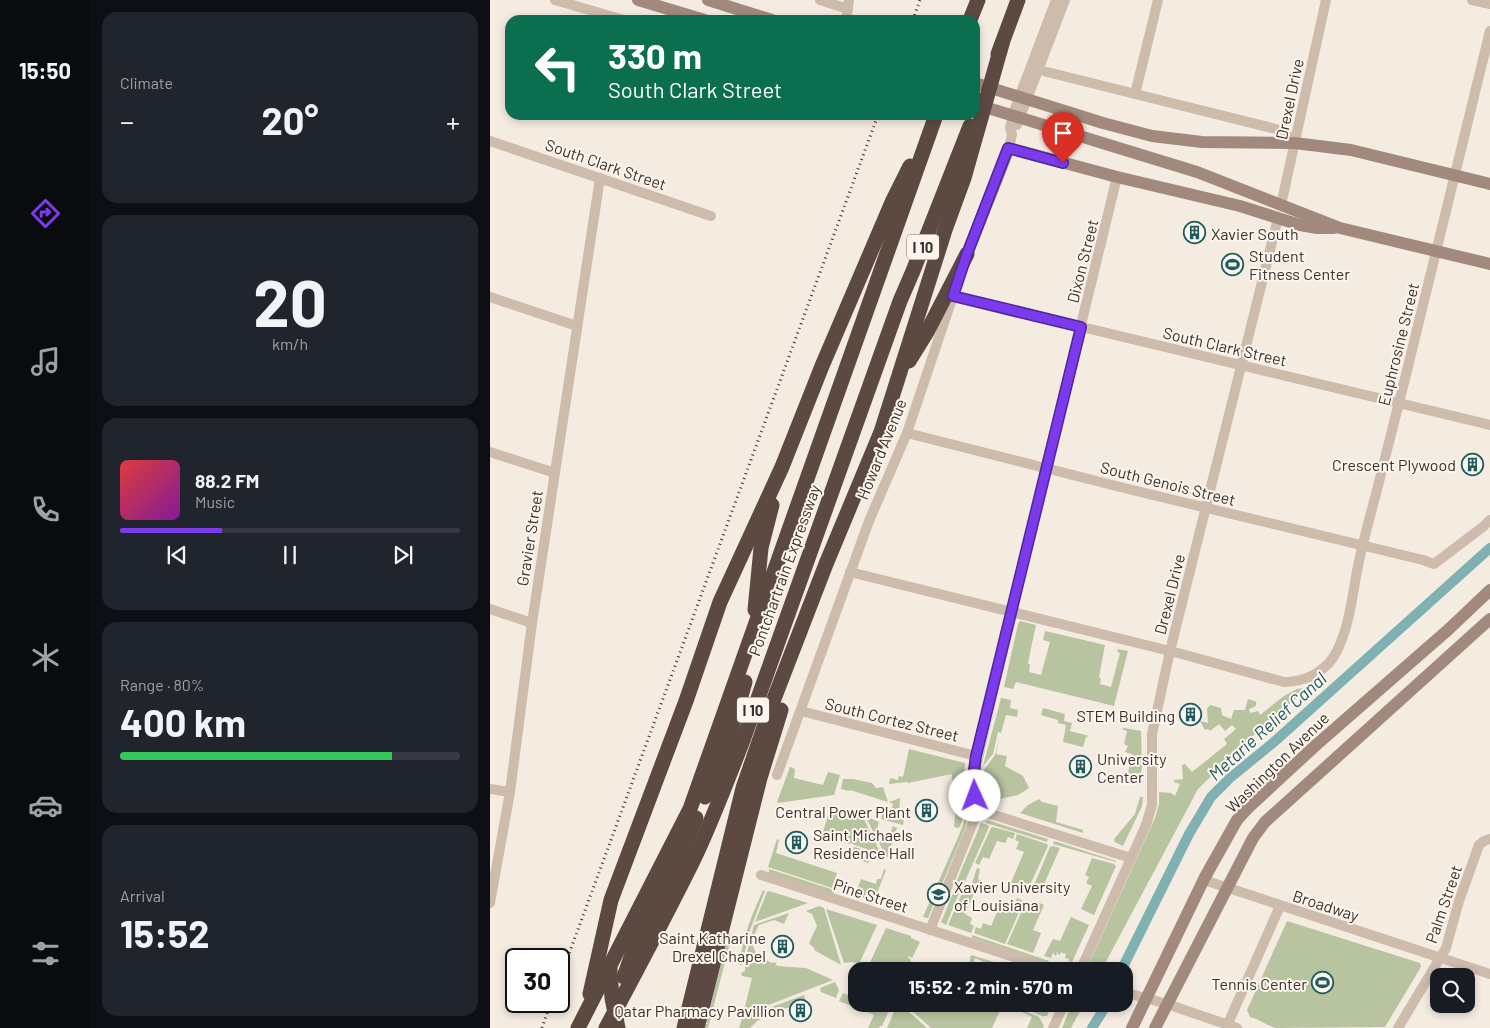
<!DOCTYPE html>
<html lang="en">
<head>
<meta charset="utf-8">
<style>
	body { margin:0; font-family:Barlow,sans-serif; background:#20242c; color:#f1f3f6; height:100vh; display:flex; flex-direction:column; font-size:19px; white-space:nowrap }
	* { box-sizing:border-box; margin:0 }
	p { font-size:16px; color:#9ea1a6 }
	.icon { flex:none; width:28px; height:28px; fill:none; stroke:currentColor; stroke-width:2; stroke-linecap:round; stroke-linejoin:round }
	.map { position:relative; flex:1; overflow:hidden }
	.panel { display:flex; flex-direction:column; gap:12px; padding:12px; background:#0d0f14; width:400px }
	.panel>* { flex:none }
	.top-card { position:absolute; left:15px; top:15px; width:475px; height:105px; border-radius:15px; box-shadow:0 2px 8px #0003; background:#0b6e4f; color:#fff; overflow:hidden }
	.controls { position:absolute; left:940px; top:968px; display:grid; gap:10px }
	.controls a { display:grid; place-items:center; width:45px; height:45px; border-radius:10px; background:#171b24; box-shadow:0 2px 8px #0003; font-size:25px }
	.speed { position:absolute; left:15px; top:948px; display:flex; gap:10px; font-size:25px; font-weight:700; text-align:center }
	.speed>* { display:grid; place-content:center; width:65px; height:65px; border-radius:50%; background:#171b24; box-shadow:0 2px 8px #0003; line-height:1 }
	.speed .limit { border:2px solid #111; border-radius:8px; background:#fff; color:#111 }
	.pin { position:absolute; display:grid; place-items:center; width:42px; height:42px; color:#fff; margin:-51px -21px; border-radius:50% 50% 50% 0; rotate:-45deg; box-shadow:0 0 5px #0007 }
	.pin .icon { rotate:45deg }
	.me { position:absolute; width:55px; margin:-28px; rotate:358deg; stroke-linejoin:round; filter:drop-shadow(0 0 4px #0008) }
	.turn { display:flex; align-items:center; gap:18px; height:105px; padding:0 20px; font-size:22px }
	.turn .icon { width:65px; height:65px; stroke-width:2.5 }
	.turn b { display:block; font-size:35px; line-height:42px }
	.big { font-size:38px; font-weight:700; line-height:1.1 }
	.panel .card { flex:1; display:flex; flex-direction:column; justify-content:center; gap:8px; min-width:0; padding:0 18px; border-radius:15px; background:#20242c }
	.panel .dial { align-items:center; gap:0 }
	.dial b { font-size:65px; line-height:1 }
	.song { display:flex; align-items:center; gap:15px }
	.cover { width:60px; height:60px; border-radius:8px; background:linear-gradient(135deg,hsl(0 70% 55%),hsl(290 70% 35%)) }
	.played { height:5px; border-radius:2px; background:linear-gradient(90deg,#7c3aed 30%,#363941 30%) }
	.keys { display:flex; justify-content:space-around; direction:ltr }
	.heat { display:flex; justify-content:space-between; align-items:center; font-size:28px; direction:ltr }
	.charge { height:8px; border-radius:4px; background:linear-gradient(90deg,#34c759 80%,#363941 0) }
	.trip { position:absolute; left:358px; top:962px; width:285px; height:50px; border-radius:15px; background:#171b24; box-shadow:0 2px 8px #0003; font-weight:700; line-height:50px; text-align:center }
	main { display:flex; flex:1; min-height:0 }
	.tabs { display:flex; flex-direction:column; width:90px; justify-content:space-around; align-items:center; background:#090b0e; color:#9ea1a6 }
	.tabs .icon { width:35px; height:35px }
	.tabs .on { color:#7c3aed }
	.tabs b { font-size:22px; color:#f1f3f6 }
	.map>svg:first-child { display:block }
	.green { fill:#b8c4a0 }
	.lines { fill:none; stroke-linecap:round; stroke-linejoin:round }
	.canal { stroke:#7fb0b2; stroke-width:10 }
	.street { stroke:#cdbbac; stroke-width:10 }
	.secondary { stroke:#a18a7d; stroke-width:12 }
	.highway { stroke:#5c4a42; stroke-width:15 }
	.rail { stroke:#3b302b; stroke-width:3; stroke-dasharray:1 4; stroke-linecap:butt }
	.route-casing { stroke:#51269a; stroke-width:12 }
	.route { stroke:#7c3aed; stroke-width:9 }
	.labels { text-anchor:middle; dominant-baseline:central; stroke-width:4; stroke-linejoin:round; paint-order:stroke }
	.shield { fill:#fbf5ee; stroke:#756b66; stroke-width:1 }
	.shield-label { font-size:15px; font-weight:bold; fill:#3b302b }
	.street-label { font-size:16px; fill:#3b302b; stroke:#fbf5ee }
	.poi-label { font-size:16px; fill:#3b302b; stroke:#fbf5ee; text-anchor:end }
	.water-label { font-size:18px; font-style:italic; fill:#1f5a5e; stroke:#fbf5ee }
</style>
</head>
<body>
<main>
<nav class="tabs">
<b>15:50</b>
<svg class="icon on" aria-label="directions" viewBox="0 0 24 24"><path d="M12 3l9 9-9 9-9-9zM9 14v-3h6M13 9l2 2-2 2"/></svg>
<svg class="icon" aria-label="music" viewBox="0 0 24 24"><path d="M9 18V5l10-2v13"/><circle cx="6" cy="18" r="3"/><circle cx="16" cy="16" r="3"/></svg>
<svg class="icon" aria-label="phone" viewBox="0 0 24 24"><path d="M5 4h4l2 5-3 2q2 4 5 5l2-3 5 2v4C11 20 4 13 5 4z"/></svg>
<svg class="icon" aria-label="climate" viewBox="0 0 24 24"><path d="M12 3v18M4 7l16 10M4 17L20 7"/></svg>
<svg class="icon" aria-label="car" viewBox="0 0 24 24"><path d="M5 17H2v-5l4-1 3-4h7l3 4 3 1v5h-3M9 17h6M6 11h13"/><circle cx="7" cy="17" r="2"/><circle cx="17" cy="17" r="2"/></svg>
<svg class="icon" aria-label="filters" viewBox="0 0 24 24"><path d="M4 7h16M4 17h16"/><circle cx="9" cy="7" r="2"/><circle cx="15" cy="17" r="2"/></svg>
</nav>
<section class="panel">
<div class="card"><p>Climate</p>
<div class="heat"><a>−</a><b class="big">20°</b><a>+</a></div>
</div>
<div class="card dial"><b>20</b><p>km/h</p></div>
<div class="card">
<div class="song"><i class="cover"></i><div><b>88.2 FM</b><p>Music</p></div></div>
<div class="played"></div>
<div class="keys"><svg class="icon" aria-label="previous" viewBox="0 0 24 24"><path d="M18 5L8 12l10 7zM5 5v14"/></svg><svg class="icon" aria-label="pause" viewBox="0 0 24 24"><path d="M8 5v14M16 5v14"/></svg><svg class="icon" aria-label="next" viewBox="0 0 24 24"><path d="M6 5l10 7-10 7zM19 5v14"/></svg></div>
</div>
<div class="card"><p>Range · 80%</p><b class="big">400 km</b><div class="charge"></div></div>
<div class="card"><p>Arrival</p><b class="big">15:52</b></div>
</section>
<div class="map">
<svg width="1000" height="1028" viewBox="0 0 1000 1028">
	<rect width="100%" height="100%" fill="#f4ebe1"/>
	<g class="green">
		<path d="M530,621L546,625L539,658L538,663L540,665L539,672L551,675L560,642L553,640L555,631L615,645L609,677L611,679L610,684L621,687L630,653L627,652L628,649L638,651L624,706L526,682L523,689L514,687L528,624Z"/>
		<path d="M830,674L832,676L757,741L708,789L611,971H606L599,964L665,818L669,804V792L681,793L685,796L690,784L684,782V780L693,779L692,765L695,764L702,772L737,744L734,739L746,729L742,725L735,731L729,724L720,731L718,729L715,730L710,721L718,723L717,709L720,705L731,708L732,715L741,719L744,710H755L758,699L768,702H766V706L759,709L760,713L768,711L770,715L794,696L807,689L815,688Z"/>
		<path d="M511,698L521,700L520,708L528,710L527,717L516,715L511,733L508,732L503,754L493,766Z"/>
		<path d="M507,699L491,767L503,800L493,803L490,793V766Z"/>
		<path d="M553,708L575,714L574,721L582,723L580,731L599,736L596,737L593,747L573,742L576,725L568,723V720L551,715Z"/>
		<path d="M635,728L651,731L652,768L650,776L646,778L638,773L642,754L635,752L638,746L634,744L637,731L631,729Z"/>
		<path d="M510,736L506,754L517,756L515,766L533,776L539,788L528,795L505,800L494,770L505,755Z"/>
		<path d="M419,749L475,763L472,797L466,798V790H463L462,774L418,783L417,782L399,784L400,778L408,780L409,776L413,777Z"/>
		<path d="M300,767L305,769L304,778L333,785L338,772L350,775L344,795L288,803L287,802Z"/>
		<path d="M353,779H363L382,783L386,788L393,787L398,802L360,790L359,791L351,789Z"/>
		<path d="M650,797H653L652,806L633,846L625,842L624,839L645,814Z"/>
		<path d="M410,798L409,819H414L413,825L391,819L393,812L400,814L403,804L399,802Z"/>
		<path d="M549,799L552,802L568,806L566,822L593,830V833L530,813L538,805Z"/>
		<path d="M472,803V821L469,828L464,827L466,804Z"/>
		<path d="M474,803L478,804V816L474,831L438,918L433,917L469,835L474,822Z"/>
		<path d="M340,809L352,813L355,809L372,815L391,854L362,844L361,842L360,844L332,835Z"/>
		<path d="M375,816L389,822L386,833L399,837L403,826L407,828L397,858Z"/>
		<path d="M497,820L558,839L557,842L496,823Z"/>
		<path d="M491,823L498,825L499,827L472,888L465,885Z"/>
		<path d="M503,827L525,833L523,839L518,837L515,843L507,841L499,859L493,857L489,865L485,863L501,828Z"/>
		<path d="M527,834L557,844L558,846L540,885L534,883L530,892L519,887L534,852L526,849L529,842L525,840Z"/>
		<path d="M287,839L289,840L286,853L347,873L342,888L278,867Z"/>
		<path d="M564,841L626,861V862L563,844Z"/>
		<path d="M563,846L570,848L552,889L544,885L560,847Z"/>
		<path d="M364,847L382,852L378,863L367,859L369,853L363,850Z"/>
		<path d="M602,858L624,864L626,866L604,915L591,909L602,886L596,883L599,877L595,875Z"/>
		<path d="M487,868L490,869L488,879L490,880L475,914L482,918L480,924L484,926L481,933L458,925L473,891L475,892L477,888L480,889Z"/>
		<path d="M279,869L344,890L343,894L279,873Z"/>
		<path d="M394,869L396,870L384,901L365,895L371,879L386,884L387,879H391Z"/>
		<path d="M273,890L275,891L259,933L252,965H250C251,939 263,913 273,890Z"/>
		<path d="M279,891L318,903L265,922L277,892Z"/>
		<path d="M464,891L469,893L456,925L451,922Z"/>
		<path d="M527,898L534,901L515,944L484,933L486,927L491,929L493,923L501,926L512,901L524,906Z"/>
		<path d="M545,901L554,905L543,930L551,933L543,953L517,944L536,902L543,905Z"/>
		<path d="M329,906L334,908L351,965L324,950L325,949L319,943L327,926L322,914L316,911Z"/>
		<path d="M336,909L387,925L369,964L362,962L354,963Z"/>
		<path d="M299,913L294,924L284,920L269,925L261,941L267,956L282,963L285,962L287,966L316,968L343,980L253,1015L262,978L252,976L251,973L255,971V960L264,925Z"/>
		<path d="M581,917L599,925L582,962L578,961L579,959L575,958L576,954L572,953V951L570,955L568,954V951L566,956L563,953L561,958L554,956L563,939L570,941Z"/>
		<path d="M797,921L930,963L931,967L895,1027L785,1028C776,1025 769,1019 760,1017L757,1010Z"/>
		<path d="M396,928L421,936V938L430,942L422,958L419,956L418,958L421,960L417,971H376Z"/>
		<path d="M239,934L242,935L218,1028H215V1024H218L216,1022Z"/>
		<path d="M482,935L559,961L558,963L482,938Z"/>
		<path d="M481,955L524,968L523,971L510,967L509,969L485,958L482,966L479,965Z"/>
		<path d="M345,982L349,990L346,998L331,992L330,988Z"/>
		<path d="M353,993L358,995L366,994V1004H402L392,1026H390L389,1028H378L384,1015L349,1001Z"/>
		<path d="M314,995L317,1005L296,1008L286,1011L267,1021L260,1028H249L252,1018Z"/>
		<path d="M410,1004L437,1028H397L407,1005Z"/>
		<path d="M417,1004H513L502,1028H441L417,1006Z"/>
		<path d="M545,1004H562L557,1016H552L541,1011Z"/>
		<path d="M582,1004H594L581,1028H572Z"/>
		<path d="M529,1009L549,1017L554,1026L553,1028H537L542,1017L528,1010Z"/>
	</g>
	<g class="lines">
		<g class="canal">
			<path d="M631,971L699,834L721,797L740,778L784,742L1000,548"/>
			<path d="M602,1028L617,1004"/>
		</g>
		<g class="street">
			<path d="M65,0L134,20"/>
			<path d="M330,0L358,9"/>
			<path d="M982,0L1000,4"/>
			<path d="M356,20L359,0"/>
			<path d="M549,70L786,129L796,134L804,143"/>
			<path d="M645,94L668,0"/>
			<path d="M527,125L575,0"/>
			<path d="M0,141L221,216"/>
			<path d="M519,148L522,134L520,128L524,111L566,0"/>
			<path d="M791,205L836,0"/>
			<path d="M463,296L1000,425"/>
			<path d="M0,297L87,326"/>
			<path d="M417,433L638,489L933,560L944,564L994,526L1000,520"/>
			<path d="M0,452L65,473"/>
			<path d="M360,572L688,653L794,682C816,682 837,671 847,651C859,627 862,598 867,571C872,545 879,520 886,494C925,340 963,186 1000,31"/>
			<path d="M0,609L42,623"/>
			<path d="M311,711L486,756"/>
			<path d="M287,775L379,521L417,433L465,290"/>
			<path d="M0,789L20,792"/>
			<path d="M488,810L641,858"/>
			<path d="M271,875L567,971"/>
			<path d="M714,880L1000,974"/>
			<path d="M0,903L20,792L42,623L110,178"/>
			<path d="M440,930L488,810L485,782L486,756L627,177"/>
			<path d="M590,971L656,825L662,805V734L680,651L788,218"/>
			<path d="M634,992L677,1004L747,1028"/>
			<path d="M563,1028L574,1004"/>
			<path d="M736,1028L790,906"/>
			<path d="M908,1028L956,948L969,901L989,845L994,841L1000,839"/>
		</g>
		<g class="secondary">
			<path d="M148,0L215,20"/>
			<path d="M218,0L282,20"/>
			<path d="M485,83L613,123L662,136L712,142L804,143L829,146L861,150L1000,184"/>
			<path d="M485,104L707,172L850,228L1000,264"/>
			<path d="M477,254L519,148L627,177L750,206L810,225L827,228H844"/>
			<path d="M642,1028L715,877L747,820L759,807L825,746L959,629L1000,590"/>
			<path d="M665,1028L763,838L775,822L1000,619"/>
		</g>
		<g class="highway">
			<path d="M480,20L488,0"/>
			<path d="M508,54L528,0"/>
			<path d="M419,361L437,332L477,254"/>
			<path d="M265,610L271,548L282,505"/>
			<path d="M215,797L237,745L255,682"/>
			<path d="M120,969L122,998L128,1028"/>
			<path d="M134,977L146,943L186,865L206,818"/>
			<path d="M100,994L121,900L196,701L230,602L292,467L332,366L403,200L420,166"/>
			<path d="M88,1028L200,809L446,115"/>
			<path d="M116,1028C146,972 176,916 204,859C222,821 237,781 252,743L410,301L423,271L480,126"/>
			<path d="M194,1028L253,788L282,704L336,564L391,432L455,230L474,178L512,44"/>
			<path d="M207,1028L270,778L291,710"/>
		</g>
		<g class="rail">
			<path d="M423,20L430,0"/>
			<path d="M69,981L388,115"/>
			<path d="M52,1028L61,1001"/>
		</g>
	</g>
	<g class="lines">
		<defs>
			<path id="route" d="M485,796L484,770L486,756L591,327L463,296L477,254L518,148L573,163"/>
		</defs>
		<use href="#route" class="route-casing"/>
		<use href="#route" class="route"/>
	</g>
	<defs>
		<symbol id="building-ring" viewBox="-11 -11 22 22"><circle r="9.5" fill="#fbf5ee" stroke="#1f5a5e" stroke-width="1.5"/><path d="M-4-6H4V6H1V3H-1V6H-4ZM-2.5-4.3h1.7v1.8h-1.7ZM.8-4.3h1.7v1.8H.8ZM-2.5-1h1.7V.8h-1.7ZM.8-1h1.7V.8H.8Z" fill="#1f5a5e"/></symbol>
		<symbol id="stadium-ring" viewBox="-11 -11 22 22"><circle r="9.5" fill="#fbf5ee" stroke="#1f5a5e" stroke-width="1.5"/><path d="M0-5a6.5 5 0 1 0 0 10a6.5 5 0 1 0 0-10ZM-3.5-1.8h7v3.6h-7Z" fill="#1f5a5e"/></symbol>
		<symbol id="university-ring" viewBox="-11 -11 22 22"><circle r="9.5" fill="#fbf5ee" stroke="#1f5a5e" stroke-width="1.5"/><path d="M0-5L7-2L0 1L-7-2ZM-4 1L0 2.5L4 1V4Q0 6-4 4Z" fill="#1f5a5e"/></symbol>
	</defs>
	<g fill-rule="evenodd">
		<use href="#building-ring" x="692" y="220" width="25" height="25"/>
		<use href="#stadium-ring" x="730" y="252" width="25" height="25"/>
		<use href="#building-ring" x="970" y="452" width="25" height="25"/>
		<use href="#building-ring" x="688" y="702" width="25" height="25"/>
		<use href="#building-ring" x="578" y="754" width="25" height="25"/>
		<use href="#building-ring" x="424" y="798" width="25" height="25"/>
		<use href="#building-ring" x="294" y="830" width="25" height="25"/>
		<use href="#university-ring" x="436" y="882" width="25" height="25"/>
		<use href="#building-ring" x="280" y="934" width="25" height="25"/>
		<use href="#stadium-ring" x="820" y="970" width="25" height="25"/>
		<use href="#building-ring" x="298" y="998" width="25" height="25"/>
	</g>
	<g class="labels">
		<g class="shield">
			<rect x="417" y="234.5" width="32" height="25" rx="4"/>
			<rect x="247" y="697.5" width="32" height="25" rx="4"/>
		</g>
		<g class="shield-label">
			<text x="433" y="247">I 10</text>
			<text x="263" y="710">I 10</text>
		</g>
		<g class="street-label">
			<text transform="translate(799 99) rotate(-78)">Drexel Drive</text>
			<text transform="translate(116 164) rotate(19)">South Clark Street</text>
			<text transform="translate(592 261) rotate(-76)">Dixon Street</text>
			<text transform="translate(908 344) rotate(-76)">Euphrosine Street</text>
			<text transform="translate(735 346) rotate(13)">South Clark Street</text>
			<text transform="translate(391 449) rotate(-68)">Howard Avenue</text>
			<text transform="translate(678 483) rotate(14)">South Genois Street</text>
			<text transform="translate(39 538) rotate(-81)">Gravier Street</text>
			<text transform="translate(294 570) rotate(-70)">Pontchartrain Expressway</text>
			<text transform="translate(679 594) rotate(-76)">Drexel Drive</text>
			<text transform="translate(402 719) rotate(14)">South Cortez Street</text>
			<text transform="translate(787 762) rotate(-44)">Washington Avenue</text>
			<text transform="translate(381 895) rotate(18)">Pine Street</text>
			<text transform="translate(953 904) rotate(-71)">Palm Street</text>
			<text transform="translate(836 905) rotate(18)">Broadway</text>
		</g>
		<g class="poi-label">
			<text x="721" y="233" text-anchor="start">Xavier South</text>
			<text x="759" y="255" text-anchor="start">Student<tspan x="759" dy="18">Fitness Center</tspan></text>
			<text x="966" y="464">Crescent Plywood</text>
			<text x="685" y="715">STEM Building</text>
			<text x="607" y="758" text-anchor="start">University<tspan x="607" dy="18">Center</tspan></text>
			<text x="421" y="811">Central Power Plant</text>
			<text x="323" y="834" text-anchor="start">Saint Michaels<tspan x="323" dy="18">Residence Hall</tspan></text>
			<text x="464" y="886" text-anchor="start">Xavier University<tspan x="464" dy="18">of Louisiana</tspan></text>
			<text x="276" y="937">Saint Katharine<tspan x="276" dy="18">Drexel Chapel</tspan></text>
			<text x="817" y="983">Tennis Center</text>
			<text x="295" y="1010">Qatar Pharmacy Pavillion</text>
		</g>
		<g class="water-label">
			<text transform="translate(777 726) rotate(-42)">Metarie Relief Canal</text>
		</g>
	</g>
</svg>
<div class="controls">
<a><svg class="icon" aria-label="search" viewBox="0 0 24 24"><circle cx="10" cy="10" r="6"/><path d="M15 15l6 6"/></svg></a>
</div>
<div class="speed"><div class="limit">30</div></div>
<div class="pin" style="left:573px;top:163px;background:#d93025"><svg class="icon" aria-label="arrive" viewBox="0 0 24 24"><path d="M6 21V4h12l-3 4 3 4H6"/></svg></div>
<svg class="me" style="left:485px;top:796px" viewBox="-20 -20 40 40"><circle r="19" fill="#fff"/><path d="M0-13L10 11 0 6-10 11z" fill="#7c3aed"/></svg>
<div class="trip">15:52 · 2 min · 570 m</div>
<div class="top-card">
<div class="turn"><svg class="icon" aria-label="left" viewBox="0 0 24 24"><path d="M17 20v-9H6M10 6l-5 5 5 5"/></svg><div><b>330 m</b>South Clark Street</div></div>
</div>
</div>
</main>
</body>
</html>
